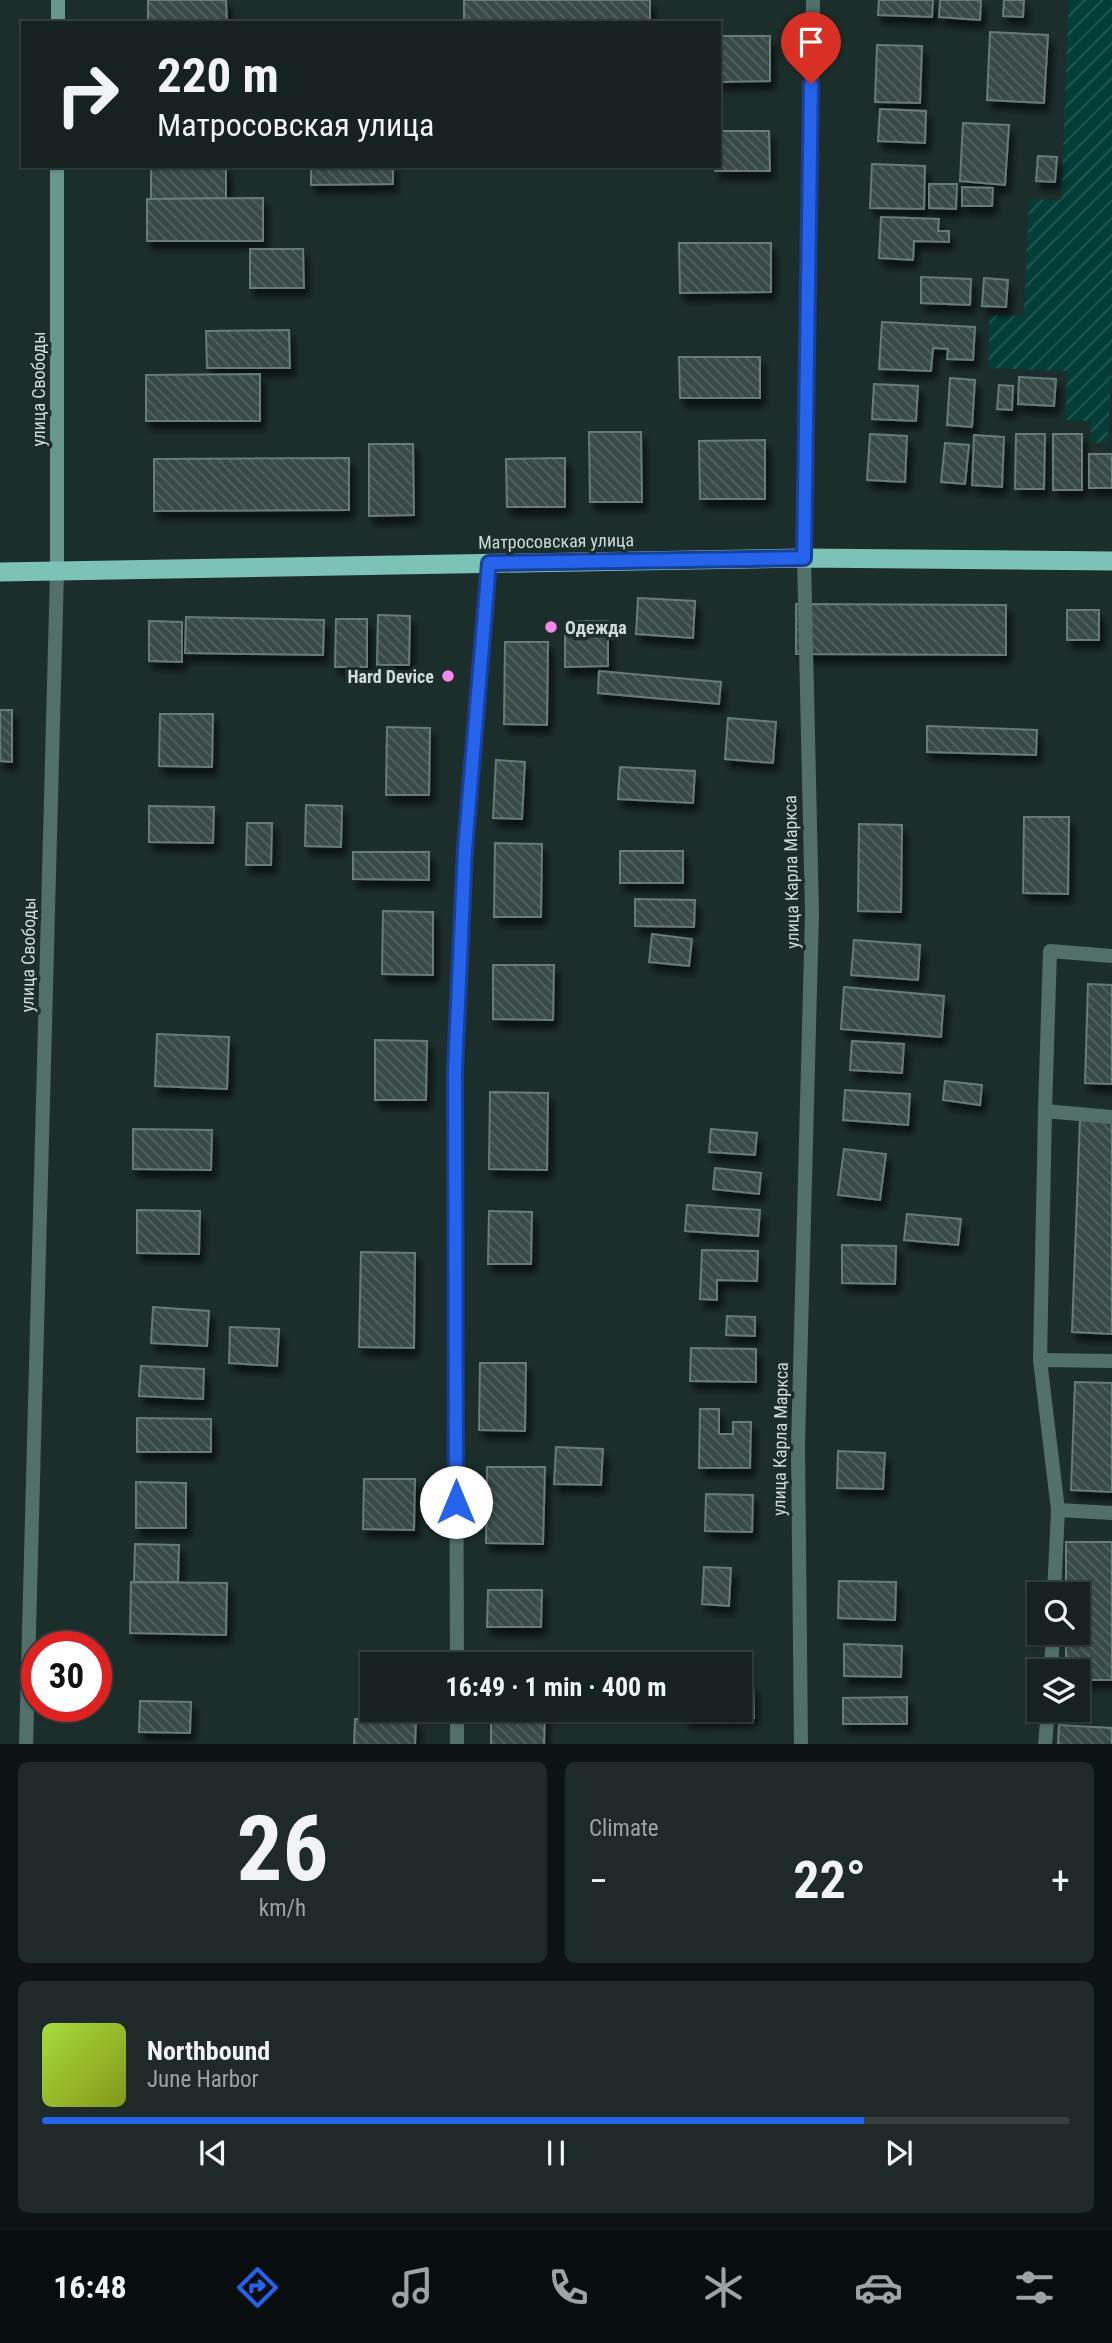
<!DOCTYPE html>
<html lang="en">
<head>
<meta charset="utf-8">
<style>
	body { margin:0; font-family:"Roboto Condensed",sans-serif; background:#1e2a29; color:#f1f3f6; height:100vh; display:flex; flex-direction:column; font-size:26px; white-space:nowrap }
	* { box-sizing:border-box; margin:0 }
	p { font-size:23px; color:#9da4a5 }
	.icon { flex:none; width:38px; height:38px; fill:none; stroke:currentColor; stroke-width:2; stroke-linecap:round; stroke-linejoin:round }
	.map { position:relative; height:1744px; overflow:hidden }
	.drawer { display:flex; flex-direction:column; gap:18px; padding:18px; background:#0c1312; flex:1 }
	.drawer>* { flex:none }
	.banner { position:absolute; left:21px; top:21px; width:700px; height:147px; border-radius:0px; box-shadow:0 2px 5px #0004,0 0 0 2px #343f3e; background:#152220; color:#f1f3f6; overflow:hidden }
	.fabs { position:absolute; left:1027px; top:1582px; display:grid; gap:14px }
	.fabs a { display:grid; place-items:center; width:63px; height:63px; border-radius:0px; background:#152220; box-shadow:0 2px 5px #0004,0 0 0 2px #343f3e; font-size:35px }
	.speed { position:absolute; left:21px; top:1631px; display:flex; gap:14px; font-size:35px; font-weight:700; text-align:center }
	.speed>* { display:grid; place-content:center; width:91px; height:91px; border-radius:50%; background:#152220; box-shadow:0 2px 5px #0004,0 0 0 2px #343f3e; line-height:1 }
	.speed .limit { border:10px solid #d22; background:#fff; color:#111 }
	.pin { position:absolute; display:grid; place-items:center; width:60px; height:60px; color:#fff; margin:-72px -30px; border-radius:50% 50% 50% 0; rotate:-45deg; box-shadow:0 0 7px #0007 }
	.pin .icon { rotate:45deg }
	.me { position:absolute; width:77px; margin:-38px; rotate:0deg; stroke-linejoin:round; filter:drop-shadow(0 0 5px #0008) }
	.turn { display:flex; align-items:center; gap:24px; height:147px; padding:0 21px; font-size:32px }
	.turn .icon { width:91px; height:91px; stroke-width:2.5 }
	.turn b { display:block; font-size:49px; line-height:60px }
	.big { font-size:52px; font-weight:700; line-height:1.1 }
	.drawer .tile { flex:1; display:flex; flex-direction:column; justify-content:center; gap:10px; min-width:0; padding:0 24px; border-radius:10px; background:#1e2a29 }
	.drawer .dial { align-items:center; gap:0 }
	.dial b { font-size:91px; line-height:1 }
	.song { display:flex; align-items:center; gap:21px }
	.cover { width:84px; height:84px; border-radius:10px; background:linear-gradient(135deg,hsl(80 70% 55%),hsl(70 70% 35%)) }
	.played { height:7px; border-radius:4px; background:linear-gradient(90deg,#2563eb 80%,#343f3e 80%) }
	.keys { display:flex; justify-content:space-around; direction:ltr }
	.heat { display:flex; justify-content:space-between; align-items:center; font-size:38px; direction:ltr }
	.drawer .tiles { flex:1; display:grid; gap:18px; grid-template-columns:1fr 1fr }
	.tile:last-child { grid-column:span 2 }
	.trip { position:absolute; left:360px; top:1652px; width:392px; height:70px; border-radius:0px; background:#152220; box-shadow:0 2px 5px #0004,0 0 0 2px #343f3e; font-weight:700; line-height:70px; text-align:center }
	.dock { display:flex; height:112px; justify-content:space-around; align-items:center; background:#080e0d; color:#9da4a5 }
	.dock .icon { width:49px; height:49px }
	.dock .current { color:#2563eb }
	.dock b { font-size:32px; color:#f1f3f6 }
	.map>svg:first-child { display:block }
	.garden { fill:url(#garden-furrows) }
	.building { fill:url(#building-back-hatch); stroke:#667b77; stroke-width:2; filter:url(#shadow) }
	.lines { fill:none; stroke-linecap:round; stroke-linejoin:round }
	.service { stroke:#52706a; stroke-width:14 }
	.minor { stroke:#52706a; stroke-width:14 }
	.tertiary { stroke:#52706a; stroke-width:14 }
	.secondary { stroke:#66978e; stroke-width:14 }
	.trunk { stroke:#7cc3b6; stroke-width:19 }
	.route-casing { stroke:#184099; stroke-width:18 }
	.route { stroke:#2563eb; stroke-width:12 }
	.poi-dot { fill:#f888eb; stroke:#1c2e2b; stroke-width:2.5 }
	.labels { text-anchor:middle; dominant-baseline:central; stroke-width:7; stroke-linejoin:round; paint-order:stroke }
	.street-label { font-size:18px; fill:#d0dbd9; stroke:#1c2e2b }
	.poi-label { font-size:18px; font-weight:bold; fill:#d0dbd9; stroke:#1c2e2b; text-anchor:start }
</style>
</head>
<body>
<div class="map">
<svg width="1112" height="1745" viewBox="0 0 1112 1745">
	<defs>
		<pattern id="garden-furrows" width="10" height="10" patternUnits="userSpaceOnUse" patternTransform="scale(1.75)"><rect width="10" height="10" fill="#023e37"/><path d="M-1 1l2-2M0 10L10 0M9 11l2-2" fill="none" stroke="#265953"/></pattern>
		<pattern id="building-back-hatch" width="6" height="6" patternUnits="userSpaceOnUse" patternTransform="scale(1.75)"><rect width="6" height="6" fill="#374a46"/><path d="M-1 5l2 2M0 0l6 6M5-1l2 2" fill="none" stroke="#536460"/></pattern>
		<filter id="shadow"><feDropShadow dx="4.5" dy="8" stdDeviation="3.5" flood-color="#0009"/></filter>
	</defs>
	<rect width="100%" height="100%" fill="#1c2e2b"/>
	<path class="garden" d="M1069,0H1112V366L1107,443H1091V421L1065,420L1067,371L988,368L990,315L1024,316L1029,199L1061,200Z"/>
	<g class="building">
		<path d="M148,0H226L227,23H148Z"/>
		<rect x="464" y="0" width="186" height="23"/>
		<path d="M879,0H933L932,17L878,15Z"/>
		<path d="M940,0H981L980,20L939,17Z"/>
		<path d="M1004,0H1024L1023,17L1003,16Z"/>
		<path d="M990,32L1048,35L1044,103L987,100Z"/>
		<path d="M719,36H770V81L719,82Z"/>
		<path d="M877,45L922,46L920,103L875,102Z"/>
		<path d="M880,109L926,111L925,143L878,141Z"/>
		<path d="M963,123L1009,125L1005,185L960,181Z"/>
		<path d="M719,131H769L770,171H715V166H719Z"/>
		<path d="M1038,156L1057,157L1055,182L1036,181Z"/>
		<path d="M872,164L925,166L924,209L870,208Z"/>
		<path d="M151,166H226V198L151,199Z"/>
		<path d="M311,166H393V184L311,185Z"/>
		<path d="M929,184H957L956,209L929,208Z"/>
		<path d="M962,187L993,188L992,206H962Z"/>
		<path d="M263,198V241H147V199Z"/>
		<path d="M881,217L939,219L938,231H949V242L914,241L913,260L879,258Z"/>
		<path d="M679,243H771V292L680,293Z"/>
		<path d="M250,249H303L304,288H250Z"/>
		<path d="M921,277L971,279L970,305L921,303Z"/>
		<path d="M984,278L1008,280L1006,307L982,306Z"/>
		<path d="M882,322L975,327L973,360L947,359L948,349L933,348L931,371L879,369Z"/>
		<path d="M289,330L290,368H207L206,331Z"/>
		<path d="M679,357H760V398H680Z"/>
		<path d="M260,374V421H146V375Z"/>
		<path d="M1019,377L1056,379L1054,406L1018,404Z"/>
		<path d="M950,378L975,380L972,427L947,425Z"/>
		<path d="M874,384L918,386L916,421L872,419Z"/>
		<path d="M999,385L1013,386L1012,410L997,409Z"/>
		<path d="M589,432H641L642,502H590Z"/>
		<path d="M870,434L907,436L905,482L867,480Z"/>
		<path d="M1016,434H1045L1044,489H1015Z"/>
		<rect x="1053" y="434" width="29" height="56"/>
		<path d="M974,435L1004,437L1002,487L972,485Z"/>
		<path d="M765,440V499H700L699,441Z"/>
		<path d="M945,443L969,445L965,484L941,482Z"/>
		<path d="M369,444H413L414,515L369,516Z"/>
		<rect x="1089" y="454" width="23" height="34"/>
		<path d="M349,458V510L154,511V459Z"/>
		<path d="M565,458V507H507L506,459Z"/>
		<path d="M638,598L695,601L693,638L636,634Z"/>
		<path d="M796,604L1006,605V655L796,654Z"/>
		<rect x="1067" y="610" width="32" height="30"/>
		<path d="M378,615L410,616L409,665H377Z"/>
		<path d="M186,617L324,620L323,655L185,653Z"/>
		<path d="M336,619H367V667H335Z"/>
		<path d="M149,621L182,622V662L149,661Z"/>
		<path d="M565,621H608V666L565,667Z"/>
		<path d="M505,642H548L547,725L504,724Z"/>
		<path d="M599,671L721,682L719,704L598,693Z"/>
		<path d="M0,710H12V762L0,761Z"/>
		<path d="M160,714H213L212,767L159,766Z"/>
		<path d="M728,718L776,722L773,763L725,759Z"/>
		<path d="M927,726L1037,730L1036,755L927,752Z"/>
		<path d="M387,727L430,728L429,795H386Z"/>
		<path d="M496,760L525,762L522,819L493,818Z"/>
		<path d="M620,767L695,771L693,803L618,799Z"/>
		<path d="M306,805L342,806L341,847L305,846Z"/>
		<path d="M149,806L214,807L213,843L149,842Z"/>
		<path d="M1024,817H1069L1068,894L1023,893Z"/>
		<path d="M247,823H272L271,865H246Z"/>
		<path d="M859,824L902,825L901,912L858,911Z"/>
		<path d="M495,843L542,844L541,917H494Z"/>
		<rect x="620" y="851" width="63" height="32"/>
		<path d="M353,852H429V880L353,879Z"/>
		<path d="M635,899L695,900L694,927L635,926Z"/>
		<path d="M383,911L433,912V975L382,974Z"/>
		<path d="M652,934L692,939L689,966L649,962Z"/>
		<path d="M854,940L920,945L918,980L851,975Z"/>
		<path d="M493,965H554L553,1020L493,1019Z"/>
		<path d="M1088,984L1112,985V1084L1085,1083Z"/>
		<path d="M844,987L944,996L941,1037L841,1029Z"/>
		<path d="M157,1034L229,1037L227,1089L155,1086Z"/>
		<path d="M375,1040L427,1041L426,1100H375Z"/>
		<path d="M852,1041L904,1044L902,1073L850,1070Z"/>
		<path d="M945,1081L982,1085L980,1105L943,1100Z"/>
		<path d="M845,1090L910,1094L908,1125L843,1120Z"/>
		<path d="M490,1092L548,1093L547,1170L489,1169Z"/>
		<path d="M1080,1120L1112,1121V1334L1072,1332Z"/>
		<path d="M133,1129L212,1130L211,1170L133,1169Z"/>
		<path d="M711,1129L757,1133L755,1155L709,1152Z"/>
		<path d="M844,1149L886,1154L880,1200L838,1195Z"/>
		<path d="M715,1168L761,1173L759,1194L713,1189Z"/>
		<path d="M687,1205L760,1210L758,1236L685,1231Z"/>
		<path d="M137,1210L200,1211L199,1254L137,1253Z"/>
		<path d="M489,1211L532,1212L531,1264H488Z"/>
		<path d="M907,1214L961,1219L958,1245L904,1240Z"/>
		<path d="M842,1245L896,1246L895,1284L842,1283Z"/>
		<path d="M702,1250L758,1251L757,1281L717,1280V1300L700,1299Z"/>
		<path d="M361,1252L415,1253L414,1348L359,1347Z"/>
		<path d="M153,1307L209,1311L207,1346L151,1343Z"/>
		<path d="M727,1316L755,1317V1336L726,1335Z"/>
		<path d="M230,1327L279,1329L277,1366L229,1363Z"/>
		<path d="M691,1348L756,1349V1382L690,1381Z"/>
		<path d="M480,1363H526L525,1431L479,1430Z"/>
		<path d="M141,1366L204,1369L203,1399L139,1396Z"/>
		<path d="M1075,1382L1112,1383V1492L1071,1490Z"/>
		<path d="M700,1409H719V1434H733V1422H751L750,1468H699Z"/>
		<path d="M137,1418L211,1419V1452H137Z"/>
		<path d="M556,1447L603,1449L601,1485L554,1484Z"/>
		<path d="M838,1451L885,1453L883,1489L837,1488Z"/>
		<path d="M487,1467H545L543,1544L486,1543Z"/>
		<path d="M364,1479H415L414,1530L363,1529Z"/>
		<path d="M136,1482L186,1483V1528H136Z"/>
		<path d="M706,1494L753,1495L752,1532L705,1531Z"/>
		<path d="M1066,1542H1112V1680H1078V1671H1066V1633H1078V1594H1066Z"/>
		<path d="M135,1544L179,1545L178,1582H134Z"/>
		<path d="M704,1567L731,1568L729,1606L702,1604Z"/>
		<path d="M839,1581L896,1582L895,1620L838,1618Z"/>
		<path d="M131,1582L227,1583L226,1635L130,1633Z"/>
		<path d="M488,1590H542L541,1627H487Z"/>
		<path d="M844,1644L902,1646L901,1677L844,1676Z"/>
		<path d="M740,1685H753L754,1718L686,1720V1710H740Z"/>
		<path d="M907,1697V1724H843V1698Z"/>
		<path d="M140,1701L191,1702L190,1733L139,1732Z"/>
		<path d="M491,1710H545L544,1745H491Z"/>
		<path d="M355,1719L416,1720L415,1745H354Z"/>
		<path d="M1059,1725L1112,1728V1745H1058Z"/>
	</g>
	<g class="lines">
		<g class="service">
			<path d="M1045,1111L1050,951L1112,956"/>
			<path d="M1040,1360L1045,1111L1112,1117"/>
			<path d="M1058,1510L1040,1360L1112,1361"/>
			<path d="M1054,1594L1058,1510L1112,1513"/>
			<path d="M1051,1671L1053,1633"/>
			<path d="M1045,1745L1048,1710"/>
		</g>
		<g class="minor">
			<path d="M457,1664L455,1069L465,849L489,563"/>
			<path d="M457,1710V1745"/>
			<path d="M801,1745L798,1446L812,913L804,558L813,0"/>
		</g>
		<path class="tertiary" d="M26,1745L57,571"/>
		<g class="secondary">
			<path d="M58,23V0"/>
			<path d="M57,571V166"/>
		</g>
		<path class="trunk" d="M0,572L804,558L1112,561"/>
	</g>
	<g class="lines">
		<defs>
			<path id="route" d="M456,1502L455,1069L465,849L489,563L804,558L811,84"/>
		</defs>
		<use href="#route" class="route-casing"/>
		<use href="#route" class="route"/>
	</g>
	<g class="poi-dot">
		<circle cx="551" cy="627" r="7"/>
		<circle cx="448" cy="676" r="7"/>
	</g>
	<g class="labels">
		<g class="street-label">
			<text transform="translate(38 389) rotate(-90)">улица Свободы</text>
			<text transform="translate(556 541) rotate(-1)">Матросовская улица</text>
			<text transform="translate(791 872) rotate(-91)">улица Карла Маркса</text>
			<text transform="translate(28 955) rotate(-89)">улица Свободы</text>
			<text transform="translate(780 1439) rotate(-89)">улица Карла Маркса</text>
		</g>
		<g class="poi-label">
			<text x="565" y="627">Одежда</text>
			<text x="434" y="676" text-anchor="end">Hard Device</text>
		</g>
	</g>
</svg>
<div class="fabs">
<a><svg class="icon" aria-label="search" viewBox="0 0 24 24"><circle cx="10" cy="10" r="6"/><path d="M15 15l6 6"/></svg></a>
<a><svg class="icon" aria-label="layers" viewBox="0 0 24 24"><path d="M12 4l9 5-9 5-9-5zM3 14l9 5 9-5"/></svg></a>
</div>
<div class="speed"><div class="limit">30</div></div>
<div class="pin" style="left:811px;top:84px;background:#d93025"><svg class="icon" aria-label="arrive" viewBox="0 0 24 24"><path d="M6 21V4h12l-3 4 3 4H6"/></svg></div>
<svg class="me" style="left:456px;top:1502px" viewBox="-20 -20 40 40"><circle r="19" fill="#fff"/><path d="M0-13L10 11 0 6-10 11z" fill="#2563eb"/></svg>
<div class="trip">16:49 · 1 min · 400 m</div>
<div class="banner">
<div class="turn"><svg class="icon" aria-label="right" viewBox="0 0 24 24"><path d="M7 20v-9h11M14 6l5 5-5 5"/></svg><div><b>220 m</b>Матросовская улица</div></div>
</div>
</div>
<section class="drawer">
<div class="tiles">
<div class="tile dial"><b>26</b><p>km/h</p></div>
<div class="tile"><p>Climate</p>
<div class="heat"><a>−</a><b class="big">22°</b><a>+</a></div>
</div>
<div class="tile">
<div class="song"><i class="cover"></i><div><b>Northbound</b><p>June Harbor</p></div></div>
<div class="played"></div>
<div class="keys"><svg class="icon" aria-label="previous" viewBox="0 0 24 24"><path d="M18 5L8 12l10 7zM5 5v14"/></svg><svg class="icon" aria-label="pause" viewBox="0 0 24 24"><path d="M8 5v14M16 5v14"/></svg><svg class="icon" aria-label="next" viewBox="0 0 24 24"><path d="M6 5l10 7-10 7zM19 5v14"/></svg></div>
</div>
</div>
</section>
<nav class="dock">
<b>16:48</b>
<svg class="icon current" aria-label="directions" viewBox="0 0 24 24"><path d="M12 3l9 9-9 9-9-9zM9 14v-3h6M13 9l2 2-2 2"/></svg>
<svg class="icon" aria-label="music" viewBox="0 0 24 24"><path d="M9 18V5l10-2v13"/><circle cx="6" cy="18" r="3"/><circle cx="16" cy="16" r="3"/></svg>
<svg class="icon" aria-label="phone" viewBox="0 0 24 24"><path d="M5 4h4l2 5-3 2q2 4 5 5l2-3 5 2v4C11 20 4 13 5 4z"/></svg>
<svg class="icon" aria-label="climate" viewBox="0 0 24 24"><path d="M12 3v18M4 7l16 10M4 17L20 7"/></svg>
<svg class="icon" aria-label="car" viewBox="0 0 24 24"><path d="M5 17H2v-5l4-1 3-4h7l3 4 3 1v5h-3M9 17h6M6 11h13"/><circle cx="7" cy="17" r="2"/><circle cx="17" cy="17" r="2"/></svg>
<svg class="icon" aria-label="filters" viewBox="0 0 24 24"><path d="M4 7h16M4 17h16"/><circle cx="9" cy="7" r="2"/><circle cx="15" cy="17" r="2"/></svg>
</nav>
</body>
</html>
